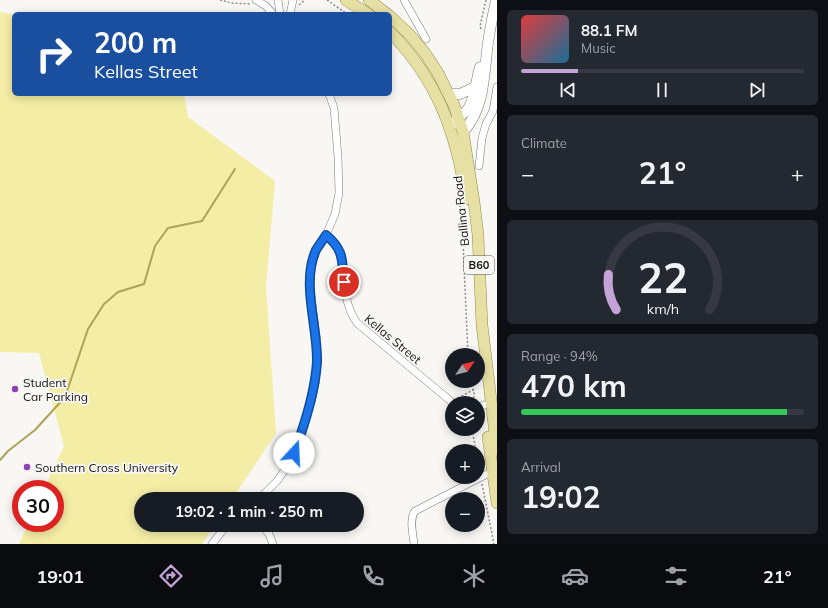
<!DOCTYPE html>
<html lang="en">
<head>
<meta charset="utf-8">
<style>
	body { margin:0; font-family:Mulish,sans-serif; background:#242831; color:#f1f3f6; height:100vh; display:flex; flex-direction:column; font-size:15px; white-space:nowrap }
	* { box-sizing:border-box; margin:0 }
	p { font-size:13px; color:#9ea1a6 }
	.icon { flex:none; width:22px; height:22px; fill:none; stroke:currentColor; stroke-width:2; stroke-linecap:round; stroke-linejoin:round }
	.map { position:relative; flex:1; overflow:hidden }
	.details { display:flex; flex-direction:column; gap:10px; padding:10px; background:#0d0f14; width:331px }
	.details>* { flex:none }
	.hud { position:absolute; left:12px; top:12px; width:380px; height:84px; border-radius:6px; box-shadow:0 2px 10px #0003; background:#1a4fa0; color:#fff; overflow:hidden }
	.needle { width:26px; rotate:55deg }
	.buttons { position:absolute; left:445px; top:348px; display:grid; gap:8px }
	.buttons a { display:grid; place-items:center; width:40px; height:40px; border-radius:50%; background:#171b24; box-shadow:0 2px 10px #0003; font-size:20px }
	.speed { position:absolute; left:12px; top:480px; display:flex; gap:8px; font-size:20px; font-weight:700; text-align:center }
	.speed>* { display:grid; place-content:center; width:52px; height:52px; border-radius:50%; background:#171b24; box-shadow:0 2px 10px #0003; line-height:1 }
	.speed .limit { border:6px solid #d22; background:#fff; color:#111 }
	.pin { position:absolute; display:grid; place-items:center; width:34px; height:34px; color:#fff; margin:-17px; border:2px solid #fff; border-radius:50%; box-shadow:0 1px 4px #0007 }
	.me { position:absolute; width:44px; margin:-22px; rotate:20deg; stroke-linejoin:round; filter:drop-shadow(0 0 3px #0008) }
	.turn { display:flex; align-items:center; gap:14px; height:84px; padding:0 16px; font-size:18px }
	.turn .icon { width:52px; height:52px; stroke-width:2.5 }
	.turn b { display:block; font-size:28px; line-height:34px }
	.big { font-size:30px; font-weight:700; line-height:1.1 }
	.details .tile { flex:1; display:flex; flex-direction:column; justify-content:center; gap:6px; min-width:0; padding:0 14px; border-radius:6px; background:#242831 }
	.details .dial { align-items:center; gap:0 }
	.dial svg { height:104px; overflow:visible; fill:none; stroke:#363941; stroke-width:7; stroke-linecap:round; text-anchor:middle }
	.dial text { fill:#f1f3f6; stroke:none }
	.song { display:flex; align-items:center; gap:12px }
	.cover { width:48px; height:48px; border-radius:6px; background:linear-gradient(135deg,hsl(0 70% 55%),hsl(200 70% 35%)) }
	.played { height:4px; border-radius:2px; background:linear-gradient(90deg,#c4a3d7 20%,#363941 20%) }
	.keys { display:flex; justify-content:space-around; direction:ltr }
	.heat { display:flex; justify-content:space-between; align-items:center; font-size:22px; direction:ltr }
	.charge { height:6px; border-radius:3px; background:linear-gradient(90deg,#34c759 94%,#363941 0) }
	.trip { position:absolute; left:134px; top:492px; width:230px; height:40px; border-radius:20px; background:#171b24; box-shadow:0 2px 10px #0003; font-weight:700; line-height:40px; text-align:center }
	.tab-bar { display:flex; height:64px; justify-content:space-around; align-items:center; background:#090b0e; color:#9ea1a6 }
	.tab-bar .icon { width:28px; height:28px }
	.tab-bar .on { color:#c4a3d7 }
	.tab-bar b { font-size:18px; color:#f1f3f6 }
	main { display:flex; flex:1; min-height:0 }
	.map>svg:first-child { display:block }
	.green { fill:#f4eda5 }
	.lines { fill:none; stroke-linecap:round; stroke-linejoin:round }
	.stream { stroke:#aaa359; stroke-width:2 }
	.street-casing { stroke:#797976; stroke-width:8 }
	.secondary-casing { stroke:#797976; stroke-width:11 }
	.primary-casing { stroke:#928c4b; stroke-width:12 }
	.path { stroke:#8c8b89; stroke-width:1.5; stroke-dasharray:2 2; stroke-linecap:butt }
	.street { stroke:#fff; stroke-width:7 }
	.secondary { stroke:#fff; stroke-width:10 }
	.primary { stroke:#e6e0a4; stroke-width:11 }
	.route-casing { stroke:#114b97; stroke-width:10 }
	.route { stroke:#1a73e8; stroke-width:7 }
	.poi-dot { fill:#8e41b2; stroke:#f8f7f4; stroke-width:1.5 }
	.labels { text-anchor:middle; dominant-baseline:central; stroke-width:3.5; stroke-linejoin:round; paint-order:stroke }
	.shield { fill:#f8f7f4; stroke:#5a5a58; stroke-width:1 }
	.shield-label { font-size:11px; font-weight:bold; fill:#161615 }
	.street-label { font-size:12px; fill:#161615; stroke:#f8f7f4 }
	.poi-label { font-size:12px; fill:#161615; stroke:#f8f7f4; text-anchor:start }
</style>
</head>
<body>
<main>
<div class="map">
<svg width="497" height="544" viewBox="0 0 497 544">
	<rect width="100%" height="100%" fill="#f8f7f4"/>
	<path class="green" d="M0,12L14,15V94H184L188,117L275,181L266,287L276,433L232,499H141V525H215L202,544H19L29,523H55V489H44L64,446L39,353L0,352Z"/>
	<g class="lines">
		<path class="stream" d="M0,460L8,451L35,430L65,397L88,329L104,304L118,292L144,284L155,246L168,228L202,221L235,169"/>
		<defs>
			<g id="street">
				<path d="M256,0L266,6L273,14"/>
				<path d="M278,0L280,14"/>
				<path d="M404,0L426,39"/>
				<path d="M290,14L293,0"/>
				<path d="M479,166L482,138L486,124L493,111L497,87"/>
				<path d="M326,235C333,241 338,247 342,256C344,279 343,303 357,323L453,403"/>
				<path d="M478,409L484,405"/>
				<path d="M259,499L277,481L287,467L294,453L312,399L316,380L317,342L310,288L311,267L316,250L326,235L335,214L339,193L338,157L334,108L329,94"/>
				<path d="M263,527L269,534L273,544"/>
				<path d="M212,544L227,525"/>
				<path d="M414,544C413,534 409,519 415,511L495,470"/>
			</g>
			<g id="secondary">
				<path d="M449,94H460L475,87"/>
				<path d="M454,123C457,116 466,114 469,107C476,95 476,79 480,67"/>
				<path d="M463,132C485,109 484,73 488,43C490,29 493,14 496,0"/>
			</g>
			<g id="primary">
				<path d="M346,0L368,14"/>
				<path d="M369,0L387,14"/>
				<path d="M390,16L410,35L425,53L438,73L454,105L463,132L474,202L478,235L482,325L497,450"/>
				<path d="M390,32C437,79 457,134 466,199"/>
				<path d="M488,437L497,503"/>
			</g>
		</defs>
		<use href="#street" class="street-casing"/>
		<use href="#secondary" class="secondary-casing"/>
		<use href="#primary" class="primary-casing"/>
		<g class="path">
			<path d="M220,0L231,3L250,4"/>
			<path d="M327,0L347,14"/>
			<path d="M299,5L305,0"/>
			<path d="M481,29L480,26L486,0"/>
			<path d="M460,205L463,242L468,355"/>
			<path d="M470,381C473,389 477,395 471,403"/>
			<path d="M458,398L473,390"/>
			<path d="M459,398L463,403"/>
			<path d="M472,429L476,451"/>
			<path d="M478,465L479,471"/>
			<path d="M482,484L494,544"/>
		</g>
		<use href="#street" class="street"/>
		<use href="#secondary" class="secondary"/>
		<use href="#primary" class="primary"/>
	</g>
	<g class="lines">
		<defs>
			<path id="route" d="M294,453C305,424 315,393 317,362C318,327 301,283 316,250C319,245 323,240 326,235C344,250 342,260 344,282"/>
		</defs>
		<use href="#route" class="route-casing"/>
		<use href="#route" class="route"/>
	</g>
	<g class="poi-dot">
		<circle cx="15" cy="389" r="4"/>
		<circle cx="27" cy="467" r="4"/>
	</g>
	<g class="labels">
		<rect class="shield" x="464" y="256" width="30" height="18" rx="3"/>
		<g class="shield-label">
			<text x="479" y="265">B60</text>
		</g>
		<g class="street-label">
			<text transform="translate(461 211) rotate(-96)">Ballina Road</text>
			<text transform="translate(393 339) rotate(40)">Kellas Street</text>
		</g>
		<g class="poi-label">
			<text x="23" y="382">Student<tspan x="23" dy="14">Car Parking</tspan></text>
			<text x="35" y="467">Southern Cross University</text>
		</g>
	</g>
</svg>
<div class="buttons">
<a><svg class="needle" viewBox="-14 -14 28 28"><path d="M0-13l5 13h-10z" fill="#e53935"/><path d="M0 13l5-13h-10z" fill="#9ea1a6"/></svg></a>
<a><svg class="icon" aria-label="layers" viewBox="0 0 24 24"><path d="M12 4l9 5-9 5-9-5zM3 14l9 5 9-5"/></svg></a>
<a>+</a>
<a>−</a>
</div>
<div class="speed"><div class="limit">30</div></div>
<div class="pin" style="left:344px;top:282px;background:#d93025"><svg class="icon" aria-label="arrive" viewBox="0 0 24 24"><path d="M6 21V4h12l-3 4 3 4H6"/></svg></div>
<svg class="me" style="left:294px;top:453px" viewBox="-20 -20 40 40"><circle r="19" fill="#fff"/><path d="M0-13L10 11 0 6-10 11z" fill="#1a73e8"/></svg>
<div class="trip">19:02 · 1 min · 250 m</div>
<div class="hud">
<div class="turn"><svg class="icon" aria-label="right" viewBox="0 0 24 24"><path d="M7 20v-9h11M14 6l5 5-5 5"/></svg><div><b>200 m</b>Kellas Street</div></div>
</div>
</div>
<section class="details">
<div class="tile">
<div class="song"><i class="cover"></i><div><b>88.1 FM</b><p>Music</p></div></div>
<div class="played"></div>
<div class="keys"><svg class="icon" aria-label="previous" viewBox="0 0 24 24"><path d="M18 5L8 12l10 7zM5 5v14"/></svg><svg class="icon" aria-label="pause" viewBox="0 0 24 24"><path d="M8 5v14M16 5v14"/></svg><svg class="icon" aria-label="next" viewBox="0 0 24 24"><path d="M6 5l10 7-10 7zM19 5v14"/></svg></div>
</div>
<div class="tile"><p>Climate</p>
<div class="heat"><a>−</a><b class="big">21°</b><a>+</a></div>
</div>
<div class="tile dial"><svg viewBox="0 0 100 80">
<path d="M14 69A42 42 0 1 1 86 69"/>
<path d="M14 69A42 42 0 0 1 8 42" stroke="#c4a3d7"/>
<text x="50" y="56" font-size="32" font-weight="700">22</text>
<text x="50" y="72" font-size="11">km/h</text>
</svg></div>
<div class="tile"><p>Range · 94%</p><b class="big">470 km</b><div class="charge"></div></div>
<div class="tile"><p>Arrival</p><b class="big">19:02</b></div>
</section>
</main>
<nav class="tab-bar">
<b>19:01</b>
<svg class="icon on" aria-label="directions" viewBox="0 0 24 24"><path d="M12 3l9 9-9 9-9-9zM9 14v-3h6M13 9l2 2-2 2"/></svg>
<svg class="icon" aria-label="music" viewBox="0 0 24 24"><path d="M9 18V5l10-2v13"/><circle cx="6" cy="18" r="3"/><circle cx="16" cy="16" r="3"/></svg>
<svg class="icon" aria-label="phone" viewBox="0 0 24 24"><path d="M5 4h4l2 5-3 2q2 4 5 5l2-3 5 2v4C11 20 4 13 5 4z"/></svg>
<svg class="icon" aria-label="climate" viewBox="0 0 24 24"><path d="M12 3v18M4 7l16 10M4 17L20 7"/></svg>
<svg class="icon" aria-label="car" viewBox="0 0 24 24"><path d="M5 17H2v-5l4-1 3-4h7l3 4 3 1v5h-3M9 17h6M6 11h13"/><circle cx="7" cy="17" r="2"/><circle cx="17" cy="17" r="2"/></svg>
<svg class="icon" aria-label="filters" viewBox="0 0 24 24"><path d="M4 7h16M4 17h16"/><circle cx="9" cy="7" r="2"/><circle cx="15" cy="17" r="2"/></svg>
<b>21°</b>
</nav>
</body>
</html>
